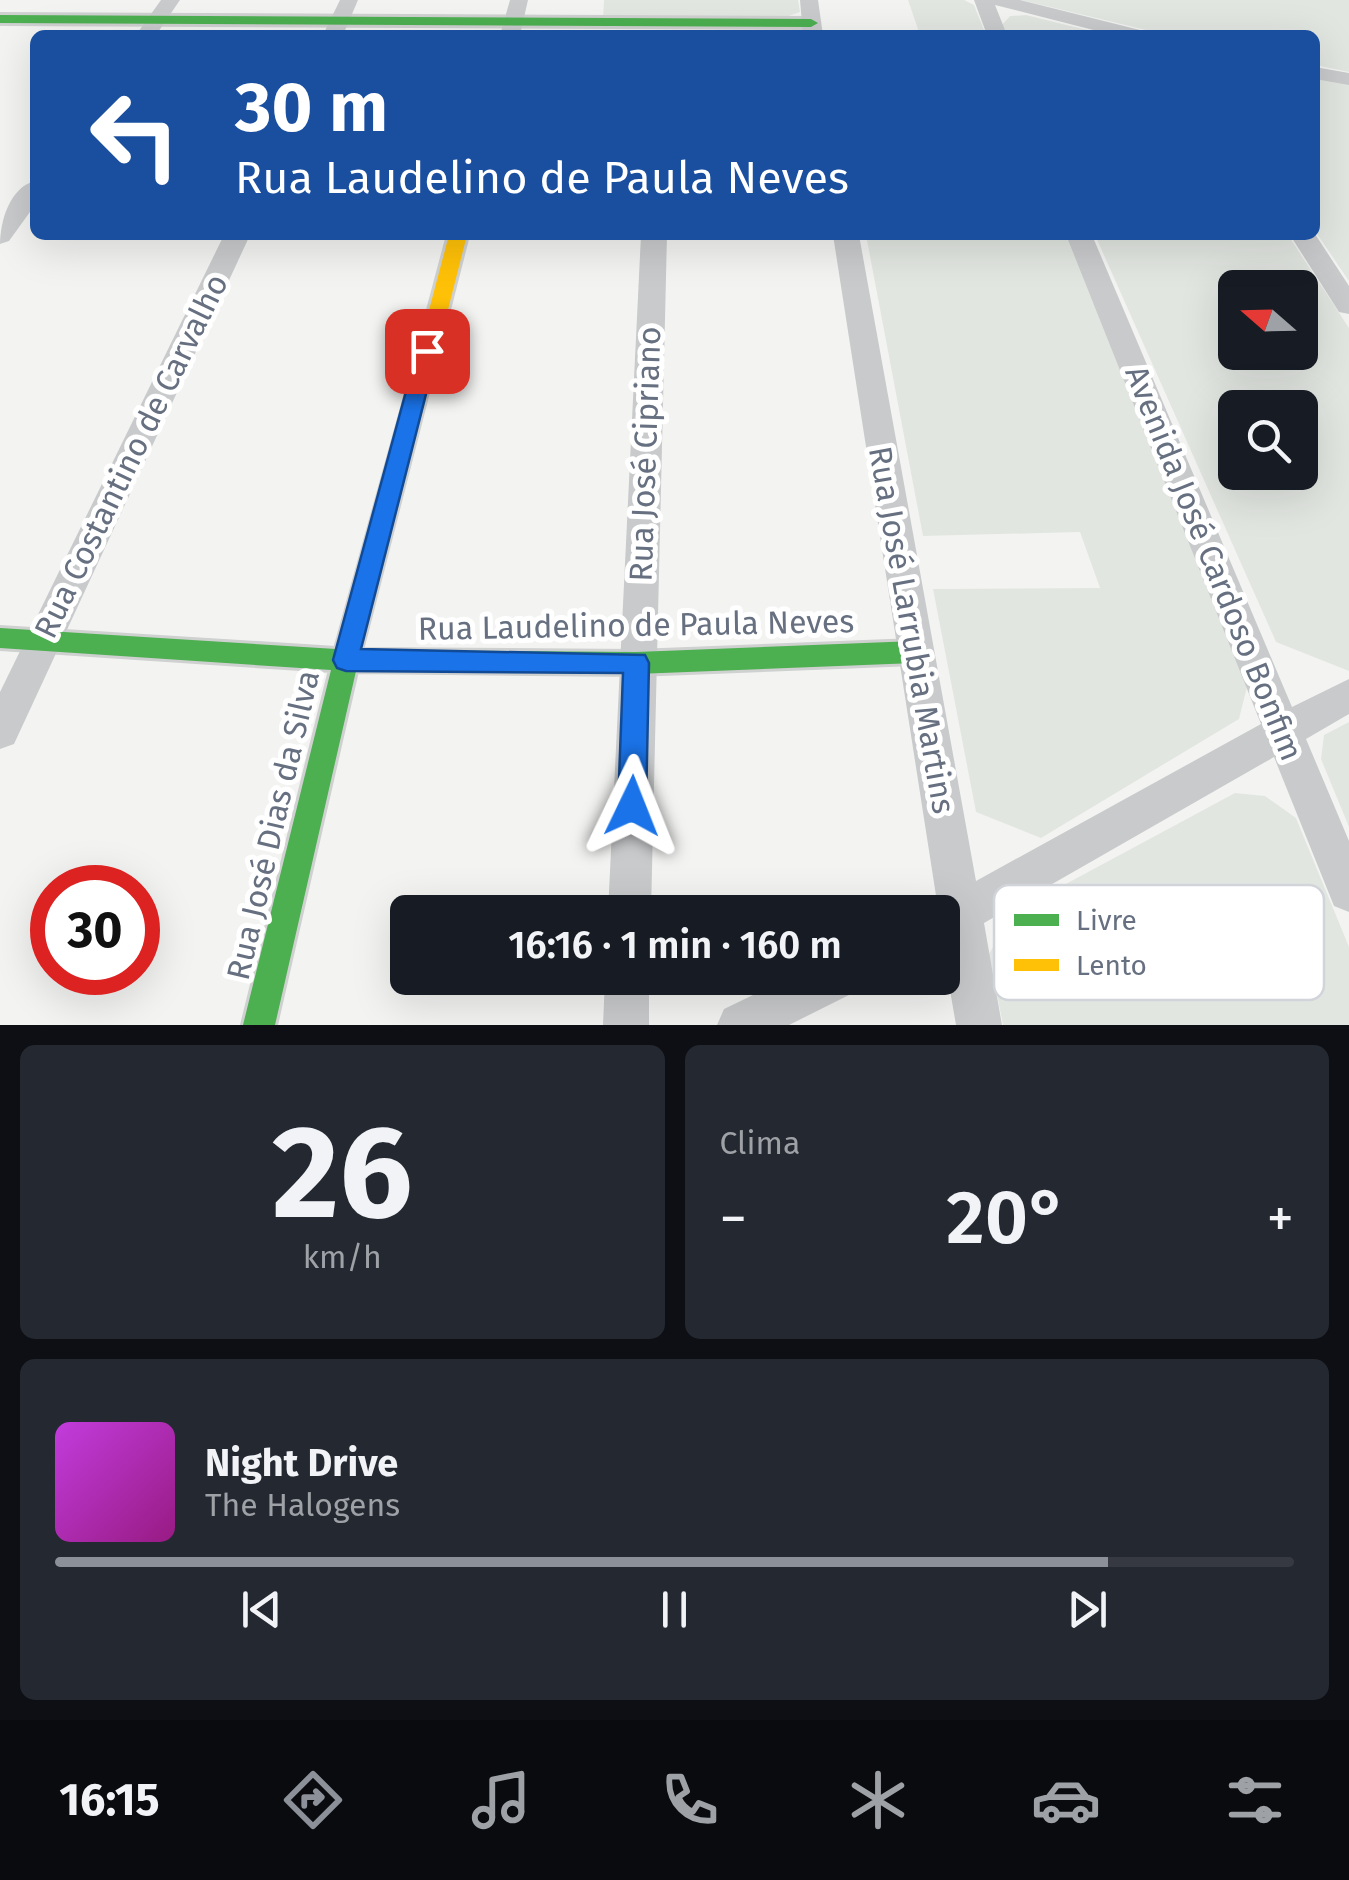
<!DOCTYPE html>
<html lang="pt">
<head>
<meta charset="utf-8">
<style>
	body { margin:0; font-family:"Fira Sans",sans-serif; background:#242831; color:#f1f3f6; height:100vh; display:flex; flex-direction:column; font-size:38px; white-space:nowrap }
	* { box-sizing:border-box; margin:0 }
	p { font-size:32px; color:#9ea1a6 }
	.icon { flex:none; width:55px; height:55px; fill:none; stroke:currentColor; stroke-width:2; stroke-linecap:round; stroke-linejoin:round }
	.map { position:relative; height:1025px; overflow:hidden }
	.drawer { display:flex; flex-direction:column; gap:20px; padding:20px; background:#0d0f14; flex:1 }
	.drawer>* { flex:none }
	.top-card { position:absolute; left:30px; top:30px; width:1290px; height:210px; border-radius:15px; box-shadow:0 10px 40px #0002; background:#1a4fa0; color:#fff; overflow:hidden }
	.needle { width:65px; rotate:290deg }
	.buttons { position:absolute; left:1218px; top:270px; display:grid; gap:20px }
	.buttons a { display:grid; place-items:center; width:100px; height:100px; border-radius:15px; background:#171b24; box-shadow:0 10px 40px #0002; font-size:50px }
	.speed { position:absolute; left:30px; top:865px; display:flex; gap:20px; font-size:50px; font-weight:700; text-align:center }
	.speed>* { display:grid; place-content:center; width:130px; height:130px; border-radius:50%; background:#171b24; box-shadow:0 10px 40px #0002; line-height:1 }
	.speed .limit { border:15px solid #d22; background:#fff; color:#111 }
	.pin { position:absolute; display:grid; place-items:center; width:85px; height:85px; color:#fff; margin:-42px; border-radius:20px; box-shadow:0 5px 15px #0006 }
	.me { position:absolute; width:110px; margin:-55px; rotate:2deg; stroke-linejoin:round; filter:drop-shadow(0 0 8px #0008) }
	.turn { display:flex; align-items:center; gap:35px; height:210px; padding:0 40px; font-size:45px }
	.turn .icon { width:130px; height:130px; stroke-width:2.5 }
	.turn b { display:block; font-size:70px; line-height:85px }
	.big { font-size:75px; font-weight:600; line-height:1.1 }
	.drawer .card { flex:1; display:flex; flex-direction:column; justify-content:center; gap:15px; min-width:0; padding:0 35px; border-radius:15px; background:#242831 }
	.drawer .dial { align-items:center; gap:0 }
	.dial b { font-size:130px; line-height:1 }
	.song { display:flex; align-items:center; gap:30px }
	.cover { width:120px; height:120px; border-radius:15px; background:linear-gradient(135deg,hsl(290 70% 55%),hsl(310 70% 35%)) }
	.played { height:10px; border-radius:5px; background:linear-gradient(90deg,#8c9099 85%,#363941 85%) }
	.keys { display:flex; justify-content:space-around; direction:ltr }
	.heat { display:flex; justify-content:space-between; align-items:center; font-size:55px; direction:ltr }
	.drawer .tiles { flex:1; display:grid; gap:20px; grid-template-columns:1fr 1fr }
	.card:last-child { grid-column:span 2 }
	.trip { position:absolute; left:390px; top:895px; width:570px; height:100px; border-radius:15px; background:#171b24; box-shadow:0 10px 40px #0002; font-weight:600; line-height:100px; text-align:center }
	.tabs { display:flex; height:160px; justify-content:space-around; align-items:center; background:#090b0e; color:#9ea1a6 }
	.tabs .icon { width:70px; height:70px }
	.tabs .active { color:#8c9099 }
	.tabs b { font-size:45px; color:#f1f3f6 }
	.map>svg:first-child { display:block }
	.green { fill:#e2e6e1; fill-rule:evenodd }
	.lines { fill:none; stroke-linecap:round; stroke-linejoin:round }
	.fast-casing { stroke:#cfd0d0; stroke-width:6 }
	.slow-casing { stroke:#cfd0d0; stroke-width:6 }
	.street { fill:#c9cacc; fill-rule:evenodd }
	.fast { fill:#4caf50; fill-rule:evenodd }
	.slow { fill:#ffc107; fill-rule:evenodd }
	.route { fill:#1a73e8; stroke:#114b97; stroke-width:2.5 }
	.labels { text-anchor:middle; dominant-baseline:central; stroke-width:10; stroke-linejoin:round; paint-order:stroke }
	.street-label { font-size:32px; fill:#667080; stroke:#fff }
	.key { fill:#fff; stroke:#d1d4d9; stroke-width:2.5 }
	.key-label { font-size:28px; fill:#667080 }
</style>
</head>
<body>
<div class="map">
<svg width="1349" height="1025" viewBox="0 0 1349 1025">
	<rect width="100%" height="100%" fill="#f3f4f2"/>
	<g class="green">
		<path d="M604,0H798L800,12L780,19H603Z"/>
		<path d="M908,0H964L974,5L986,35H920Z"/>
		<path d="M1021,0H1349V72L1315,65V35H1167Z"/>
		<path d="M1026,15L1107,35H1006L1001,26L1010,16Z"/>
		<path d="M1315,78L1349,84V281L1315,231Z"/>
		<path d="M866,235H1066L1247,687L1239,719L1041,838L976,812L933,589L1100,588L1080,532L923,536Z"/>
		<path d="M1095,235H1288L1349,328V671L1276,642ZM1235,288H1300V352H1235ZM1235,408H1300V472H1235Z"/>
		<path d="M1349,722V827L1321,759L1324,735Z"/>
		<path d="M1235,793L1265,796L1296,818L1349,947V1025H1003L989,954L1012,913Z"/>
	</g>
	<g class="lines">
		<defs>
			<g id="fast">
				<path d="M0,15L811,19L818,23L811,27L0,23Z"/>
				<path d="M414,397L424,404L361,650L636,652L915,641L924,645L928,652L924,659L915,663L636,674L356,671L275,1025H243L331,670L0,648V628L336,649L404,404Z"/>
			</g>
			<path id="slow" d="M449,235H467L424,404L414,411L404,404Z"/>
		</defs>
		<use href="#fast" class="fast-casing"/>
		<use href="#slow" class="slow-casing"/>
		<g class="street">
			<path d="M161,0H180L156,35H136Z"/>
			<path d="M340,0H358L343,35H323Z"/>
			<path d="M510,0H528L520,35H500Z"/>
			<path d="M800,0H818L823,35H803Z"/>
			<path d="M974,0H1020L1144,31L1147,35H1113L995,5L1007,35H987Z"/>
			<path d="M1315,67L1349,73V85L1315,79Z"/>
			<path d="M35,181V205L9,241L0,244C0,221 10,187 35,181Z"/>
			<path d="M1315,234L1349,286V314L1339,312L1290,235Z"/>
			<path d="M224,235H250L14,744L0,749V692Z"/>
			<path d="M641,235H667L651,912H608Z"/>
			<path d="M833,235H859L976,881L1261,724L1066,235H1092L1292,707L1349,679V714L1306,739L1349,841V912L1334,906L1274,757L984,923L1002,1025H956L942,944V912H925L937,902Z"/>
			<path d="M605,978H649V1025H603Z"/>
			<path d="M788,978H857L851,994L789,1025H717L724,1009Z"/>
		</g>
		<use href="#fast" class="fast"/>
		<use href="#slow" class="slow"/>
	</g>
	<path class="route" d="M427,345L437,351L361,649L645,655L649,663L646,806L642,815L632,819L622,815L618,806L623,673L346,671L337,668L333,660L417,351Z"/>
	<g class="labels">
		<g class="street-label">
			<text transform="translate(645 454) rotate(-88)">Rua José Cipriano</text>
			<text transform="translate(131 456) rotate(-64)">Rua Costantino de Carvalho</text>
			<text transform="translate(1214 563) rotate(68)">Avenida José Cardoso Bonfim</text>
			<text transform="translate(636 625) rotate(-1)">Rua Laudelino de Paula Neves</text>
			<text transform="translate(912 630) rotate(80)">Rua José Larrubia Martins</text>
			<text transform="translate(273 825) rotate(-77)">Rua José Dias da Silva</text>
		</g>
	</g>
	<rect x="994" y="885" width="330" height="115" rx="15" class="key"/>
	<rect x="1014" y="914" width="45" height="12" fill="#4caf50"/>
	<rect x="1014" y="959" width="45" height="12" fill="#ffc107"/>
	<g class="key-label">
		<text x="1076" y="930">Livre</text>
		<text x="1076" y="975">Lento</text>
	</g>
</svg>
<div class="buttons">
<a><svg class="needle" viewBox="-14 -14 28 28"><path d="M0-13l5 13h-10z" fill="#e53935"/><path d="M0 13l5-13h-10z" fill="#9ea1a6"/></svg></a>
<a><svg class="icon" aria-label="search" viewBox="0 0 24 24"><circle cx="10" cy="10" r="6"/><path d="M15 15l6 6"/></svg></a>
</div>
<div class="speed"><div class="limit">30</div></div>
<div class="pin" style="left:427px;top:351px;background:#d93025"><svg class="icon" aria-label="arrive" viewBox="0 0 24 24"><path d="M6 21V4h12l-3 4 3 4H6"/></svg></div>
<svg class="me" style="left:632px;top:806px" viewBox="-20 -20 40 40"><path d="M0-17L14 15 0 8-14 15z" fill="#1a73e8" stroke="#fff" stroke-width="4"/></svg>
<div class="trip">16:16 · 1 min · 160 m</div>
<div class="top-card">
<div class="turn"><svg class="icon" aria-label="left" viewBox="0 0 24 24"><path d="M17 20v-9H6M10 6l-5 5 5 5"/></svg><div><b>30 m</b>Rua Laudelino de Paula Neves</div></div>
</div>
</div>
<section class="drawer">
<div class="tiles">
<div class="card dial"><b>26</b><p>km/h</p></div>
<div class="card"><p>Clima</p>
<div class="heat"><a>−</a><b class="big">20°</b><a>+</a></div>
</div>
<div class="card">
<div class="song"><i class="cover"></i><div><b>Night Drive</b><p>The Halogens</p></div></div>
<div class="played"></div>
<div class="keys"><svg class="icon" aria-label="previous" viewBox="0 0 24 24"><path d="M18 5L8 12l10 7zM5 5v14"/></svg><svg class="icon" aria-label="pause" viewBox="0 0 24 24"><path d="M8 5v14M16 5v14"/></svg><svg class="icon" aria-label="next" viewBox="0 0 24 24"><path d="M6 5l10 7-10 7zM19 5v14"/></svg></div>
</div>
</div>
</section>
<nav class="tabs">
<b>16:15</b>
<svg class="icon active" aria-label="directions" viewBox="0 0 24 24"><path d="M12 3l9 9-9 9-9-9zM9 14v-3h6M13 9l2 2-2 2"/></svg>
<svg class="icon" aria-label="music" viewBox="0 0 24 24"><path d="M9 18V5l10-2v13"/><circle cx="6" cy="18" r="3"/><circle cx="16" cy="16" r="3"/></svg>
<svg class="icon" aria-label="phone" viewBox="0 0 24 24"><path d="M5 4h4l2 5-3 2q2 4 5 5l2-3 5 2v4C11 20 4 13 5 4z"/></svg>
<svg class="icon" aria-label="climate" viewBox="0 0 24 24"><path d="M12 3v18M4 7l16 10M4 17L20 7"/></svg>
<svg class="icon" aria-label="car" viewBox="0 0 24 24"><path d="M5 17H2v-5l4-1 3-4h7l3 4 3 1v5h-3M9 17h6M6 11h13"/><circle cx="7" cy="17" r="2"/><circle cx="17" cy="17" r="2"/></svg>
<svg class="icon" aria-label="filters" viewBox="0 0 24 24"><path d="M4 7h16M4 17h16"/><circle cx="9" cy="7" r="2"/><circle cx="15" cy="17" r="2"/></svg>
</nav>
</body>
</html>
